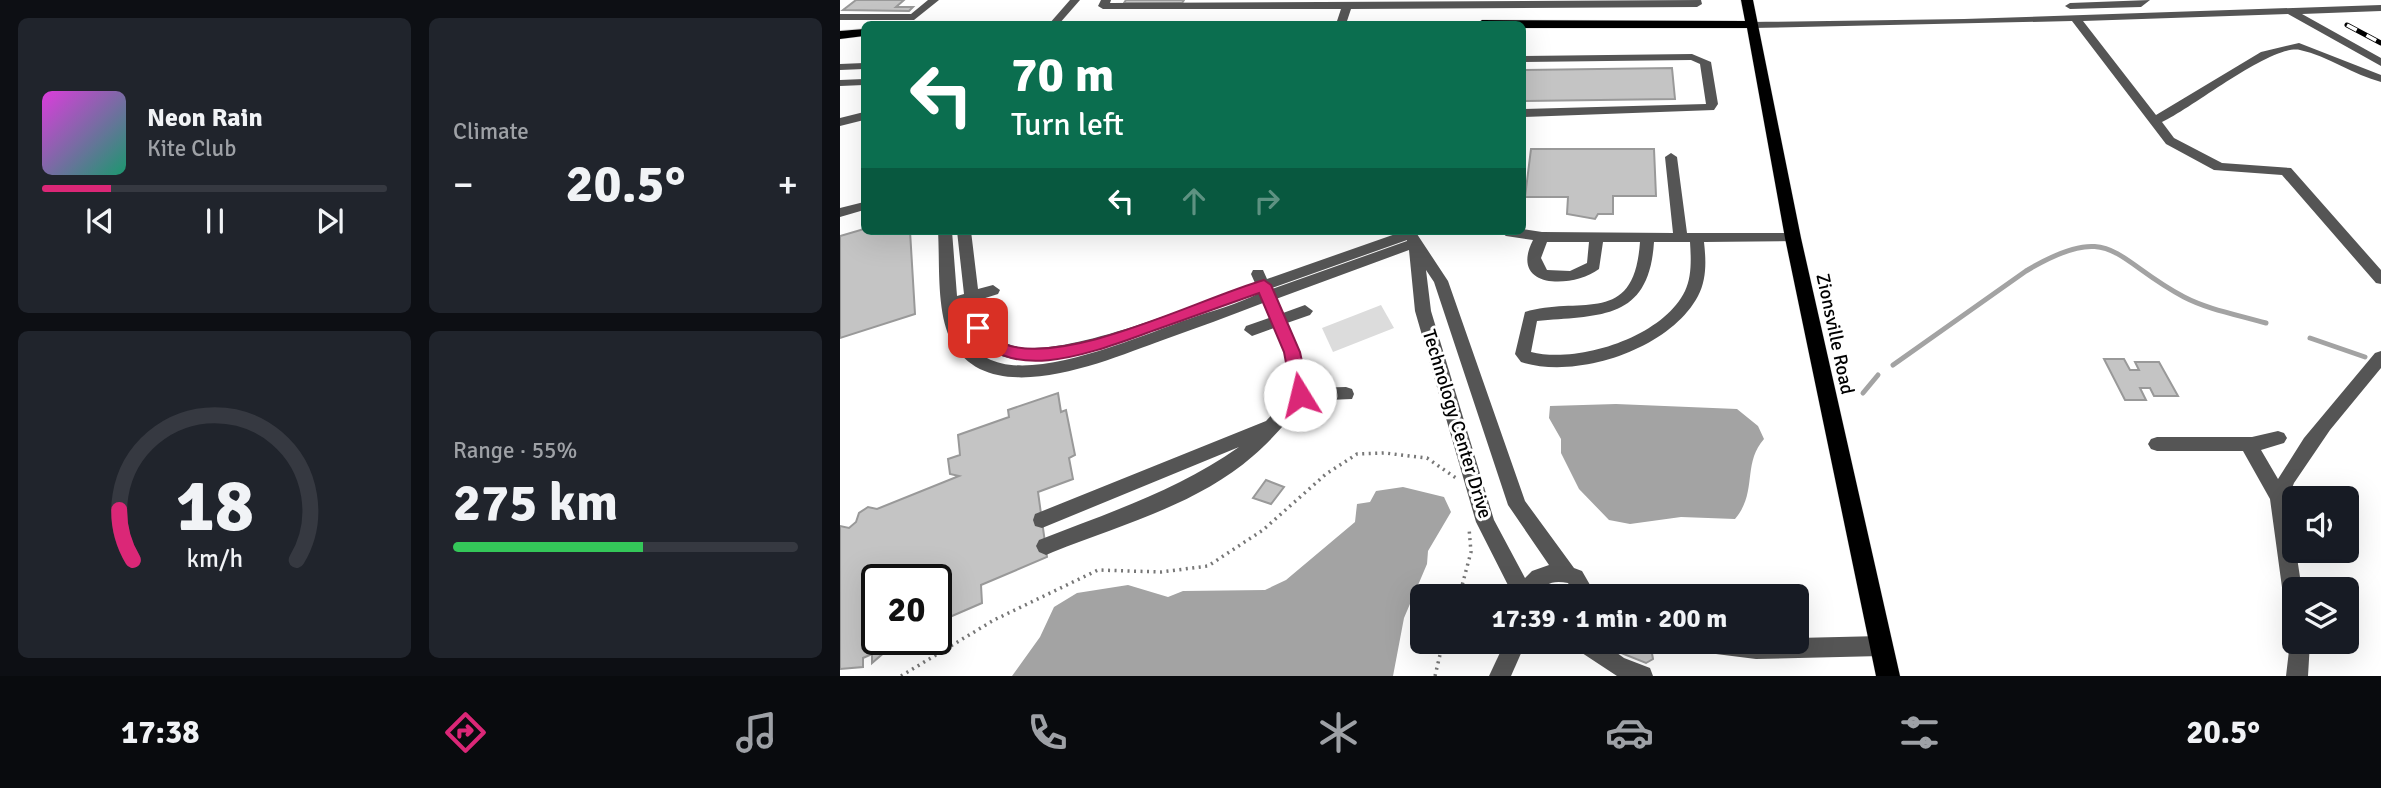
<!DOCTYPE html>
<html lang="en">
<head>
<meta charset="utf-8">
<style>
	body { margin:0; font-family:Signika,sans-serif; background:#20242c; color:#f1f3f6; height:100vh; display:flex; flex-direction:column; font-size:26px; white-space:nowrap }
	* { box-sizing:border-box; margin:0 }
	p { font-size:23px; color:#9ea1a6 }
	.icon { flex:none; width:38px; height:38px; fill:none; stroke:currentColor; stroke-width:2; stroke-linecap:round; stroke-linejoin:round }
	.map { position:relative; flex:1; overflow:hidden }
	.sheet { display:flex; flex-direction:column; gap:18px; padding:18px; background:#0d0f14; width:840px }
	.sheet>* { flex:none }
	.hud { position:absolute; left:21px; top:21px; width:665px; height:214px; border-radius:10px; box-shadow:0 7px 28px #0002; background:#0b6e4f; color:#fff; overflow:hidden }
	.tools { position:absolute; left:1442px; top:486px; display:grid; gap:14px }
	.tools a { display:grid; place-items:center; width:77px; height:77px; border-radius:10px; background:#171b24; box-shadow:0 7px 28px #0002; font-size:35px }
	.speed { position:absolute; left:21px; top:564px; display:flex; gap:14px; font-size:35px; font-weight:700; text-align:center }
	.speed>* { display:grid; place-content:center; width:91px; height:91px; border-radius:50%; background:#171b24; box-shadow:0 7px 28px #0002; line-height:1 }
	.speed .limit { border:4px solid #111; border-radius:10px; background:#fff; color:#111 }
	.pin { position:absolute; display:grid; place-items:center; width:60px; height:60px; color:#fff; margin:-30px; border-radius:14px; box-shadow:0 4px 10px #0006 }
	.me { position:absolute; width:77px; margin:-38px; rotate:351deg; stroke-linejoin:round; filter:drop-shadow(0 0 5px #0008) }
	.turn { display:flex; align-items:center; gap:24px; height:147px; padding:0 35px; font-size:32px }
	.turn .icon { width:91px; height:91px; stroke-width:2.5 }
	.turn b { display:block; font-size:49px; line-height:60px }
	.lanes { display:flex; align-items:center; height:66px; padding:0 35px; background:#0003; justify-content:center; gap:35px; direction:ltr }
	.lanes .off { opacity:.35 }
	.big { font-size:52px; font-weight:700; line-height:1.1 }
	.sheet .widget { flex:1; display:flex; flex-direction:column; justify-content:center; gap:10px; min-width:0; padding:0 24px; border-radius:10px; background:#20242c }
	.sheet .dial { align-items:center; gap:0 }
	.dial svg { height:182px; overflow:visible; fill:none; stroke:#363941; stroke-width:7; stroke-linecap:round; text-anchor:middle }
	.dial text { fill:#f1f3f6; stroke:none }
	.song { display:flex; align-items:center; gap:21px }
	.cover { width:84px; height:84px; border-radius:10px; background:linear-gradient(135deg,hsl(300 70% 55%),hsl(160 70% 35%)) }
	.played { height:7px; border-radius:4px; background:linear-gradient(90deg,#db2777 20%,#363941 20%) }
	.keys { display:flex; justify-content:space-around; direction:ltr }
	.heat { display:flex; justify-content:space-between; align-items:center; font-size:38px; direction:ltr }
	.charge { height:10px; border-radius:5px; background:linear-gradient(90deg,#34c759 55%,#363941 0) }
	.sheet .tiles { flex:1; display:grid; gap:18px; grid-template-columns:repeat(2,1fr) }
	.trip { position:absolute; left:570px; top:584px; width:399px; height:70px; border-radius:10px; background:#171b24; box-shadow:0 7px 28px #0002; font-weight:700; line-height:70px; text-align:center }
	.tabs { display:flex; height:112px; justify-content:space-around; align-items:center; background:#090b0e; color:#9ea1a6 }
	.tabs .icon { width:49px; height:49px }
	.tabs .current { color:#db2777 }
	.tabs b { font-size:32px; color:#f1f3f6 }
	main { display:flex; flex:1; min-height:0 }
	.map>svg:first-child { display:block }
	.green { fill:#dcdcdc }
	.water { fill:#a3a3a3 }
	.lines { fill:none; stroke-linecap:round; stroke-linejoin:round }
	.stream { stroke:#a3a3a3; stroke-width:5 }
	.building { fill:#c4c4c4; stroke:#999; stroke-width:2 }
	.major-casing { stroke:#dbdbdb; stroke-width:1 }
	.path { stroke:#777; stroke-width:3.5; stroke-dasharray:2 4.5; stroke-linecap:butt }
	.minor { fill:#555; fill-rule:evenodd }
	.major { fill:#000; fill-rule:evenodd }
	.rail-casing { stroke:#000; stroke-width:5 }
	.rail { stroke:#fff; stroke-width:3.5; stroke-dasharray:11; stroke-linecap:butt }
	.route { fill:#db2777; stroke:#8e194d; stroke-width:2 }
	.labels { text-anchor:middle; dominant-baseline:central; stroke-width:6; stroke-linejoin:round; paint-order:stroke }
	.street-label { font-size:19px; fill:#000; stroke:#fff }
</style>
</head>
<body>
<main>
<section class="sheet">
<div class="tiles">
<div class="widget">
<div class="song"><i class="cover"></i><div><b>Neon Rain</b><p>Kite Club</p></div></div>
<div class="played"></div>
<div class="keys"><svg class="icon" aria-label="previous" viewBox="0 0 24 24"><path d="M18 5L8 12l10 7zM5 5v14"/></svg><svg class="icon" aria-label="pause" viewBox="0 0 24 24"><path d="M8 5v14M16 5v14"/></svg><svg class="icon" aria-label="next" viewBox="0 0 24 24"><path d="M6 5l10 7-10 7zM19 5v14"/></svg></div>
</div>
<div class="widget"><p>Climate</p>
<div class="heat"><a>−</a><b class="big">20.5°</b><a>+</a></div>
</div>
<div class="widget dial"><svg viewBox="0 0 100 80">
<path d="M14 69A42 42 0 1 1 86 69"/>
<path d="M14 69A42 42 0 0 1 8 47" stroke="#db2777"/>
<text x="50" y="56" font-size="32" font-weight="700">18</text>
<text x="50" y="72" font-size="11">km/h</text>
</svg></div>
<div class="widget"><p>Range · 55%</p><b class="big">275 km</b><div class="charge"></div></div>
</div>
</section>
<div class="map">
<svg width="1541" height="676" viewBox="0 0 1541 676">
	<rect width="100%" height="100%" fill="#fff"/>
	<path class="green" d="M541,305L554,328L493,352L482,328Z"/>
	<g class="water">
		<path d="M776,404L897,409L918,426L924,439C902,464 918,492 895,519L841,517L790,524L769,520L739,489L721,453V439L709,418L710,406Z"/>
		<path d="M563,487L604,497L611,512L588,551L587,564L564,618L553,676H172L200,637L214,607L237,593L288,585L328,597L343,591L425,590L446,580L515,522L517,504L530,502L536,491Z"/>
	</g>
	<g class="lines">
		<g class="stream">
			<path d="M1470,338L1525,357"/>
			<path d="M1053,365L1186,271C1273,219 1273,260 1344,297C1369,310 1399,315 1426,323"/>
			<path d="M1023,393L1038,375"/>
		</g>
	</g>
	<g class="building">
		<path d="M16,0H64L56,7H73L69,11L3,10Z"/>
		<path d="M286,0H344L342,3H284Z"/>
		<path d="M832,68L835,99L682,101V70Z"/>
		<path d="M691,149H814L816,196H773V214H758L755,219L727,214L728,197H685Z"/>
		<path d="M24,229L70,231L75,314L0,338V236Z"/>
		<path d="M1264,359H1284L1290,370H1299L1295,362H1319L1338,396H1314L1310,388H1300L1306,400H1285Z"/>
		<path d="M218,393L221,412L226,410L235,455L229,458L233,479L198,492L207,557L141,585L142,603L96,623V579H37V639H60L32,663V654L23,658V667L0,669V526L9,528L16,522L19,513L28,507L37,509L119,476L110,474L108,459L120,455L118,435L169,417L168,410Z"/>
		<path d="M426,480L444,487L431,504L413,498Z"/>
		<path d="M786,642H798L811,648L813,659L806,663L781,653Z"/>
	</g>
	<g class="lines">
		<defs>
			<g id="major">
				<path d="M901,0H913L961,238L1060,676H1036L945,238L907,28H682V24H636L642,20L905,21Z"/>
				<path d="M24,29V36L0,39V31Z"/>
			</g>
		</defs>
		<use href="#major" class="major-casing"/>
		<g class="path">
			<path d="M619,597L631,552L629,528"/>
			<path d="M61,676L154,620L258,570L321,572L368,566L423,530L486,474L517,454L545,453L587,458L616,478"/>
			<path d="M595,676L603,642"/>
		</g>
		<g class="minor">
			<path d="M88,0H99L74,20H0V14H71Z"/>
			<path d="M230,0H240L219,24H209Z"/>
			<path d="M261,0H271L270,3L861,0L862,4L857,7L511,9L506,24H496L501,9H263L258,6Z"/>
			<path d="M1310,0L1301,7L1230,9L1225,6L1230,3Z"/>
			<path d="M1541,5V11L1462,14L1541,58V66L1448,14L1243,21L1316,115L1421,52L1459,43L1541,75V82C1514,75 1488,56 1460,50C1431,44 1353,108 1322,122L1334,138L1382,163L1451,168L1541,270V284L1536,283L1442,175L1374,170L1326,144L1232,21L912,28L907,25L912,22L1124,19Z"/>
			<path d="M852,54L871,62L878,104L874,110L682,117V109L866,104L860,64L851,60L682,62V56Z"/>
			<path d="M24,63V69L0,70V64Z"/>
			<path d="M24,79V85L0,86V80Z"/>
			<path d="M24,112V120L0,126V118Z"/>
			<path d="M831,153L837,157L847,233H953L958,235L960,238L958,241L864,242C866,260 867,279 858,296C830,349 737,380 681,362L675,354L685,312C741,295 794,328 800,242H763L759,269C732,289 668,289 693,240L666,236L659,231L682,229L702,232L833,233L825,157ZM707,242H749L747,263L730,271L707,270L701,258ZM814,242H850C851,258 852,276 845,291C823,337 738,364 691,352L697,321C760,315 809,321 814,242Z"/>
			<path d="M24,202V210L0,217V208Z"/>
			<path d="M98,231H112L117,296L124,294L117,231H131L138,289L153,285L160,290L158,294L139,300C142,321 149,338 171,345C220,362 362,301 415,283L411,274L413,270H423L427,279L564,231H575L608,281L685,501L734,568L742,571L757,597H736L728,583C713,580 704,583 696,597H674L636,522L575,311L569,250L436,299L443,313L465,305L473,311L470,315L447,323L460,352L468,388L506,387L512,389L514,394L512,399L465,401C448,420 432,440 413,456C357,505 280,525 213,552L206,555L199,552L196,546L199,540C268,513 338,490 399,447L202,528L195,526L193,520L195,514L426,421L452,393L444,352L434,328L412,336L404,330L406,326L429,318L423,303C390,316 356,328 323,340C267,360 151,412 112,342C96,314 100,263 98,231ZM567,241L432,289V288L567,240ZM586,270L594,282L668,505L709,565L692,571L685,578L654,520L591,311ZM419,293C399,304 371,311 349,319C301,335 194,384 147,358C125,346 121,327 117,304L125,305C135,402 269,346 322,327C354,316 386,304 419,293Z"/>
			<path d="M1541,351V368L1490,430L1454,483L1448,498L1454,551H1456L1462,590H1454V612L1447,609L1444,602L1430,499L1403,451H1317L1311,449L1308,444L1311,439L1317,437H1412L1438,431L1444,433L1447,438L1444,443L1421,450L1438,479L1464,438L1535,353Z"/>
			<path d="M1454,634V642H1470L1468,676H1446L1450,642Z"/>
			<path d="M1041,636L1048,639L1051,646L1048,653L1041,656L916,659L860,652L853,649L850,642H957V638Z"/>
			<path d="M665,642H686L671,676H649Z"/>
			<path d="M733,642H762L784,658L810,668L813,676H777L736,649Z"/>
		</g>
		<use href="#major" class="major"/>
		<defs>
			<path id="rail" d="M1507,25L1541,43"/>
		</defs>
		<use href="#rail" class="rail-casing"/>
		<use href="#rail" class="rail"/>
	</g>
	<path class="route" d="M424,280L431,285L460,352L469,395L466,400L460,402L452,395L444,352L419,293C385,305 352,317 318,329C266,347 168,391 131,328L138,323C151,326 155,341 167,345C232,365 358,299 424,280Z"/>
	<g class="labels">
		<g class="street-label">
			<text transform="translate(995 334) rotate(78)">Zionsville Road</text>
			<text transform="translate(617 424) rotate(73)">Technology Center Drive</text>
		</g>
	</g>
</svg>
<div class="tools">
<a><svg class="icon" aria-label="sound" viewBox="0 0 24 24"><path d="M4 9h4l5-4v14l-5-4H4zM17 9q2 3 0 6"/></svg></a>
<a><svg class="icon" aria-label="layers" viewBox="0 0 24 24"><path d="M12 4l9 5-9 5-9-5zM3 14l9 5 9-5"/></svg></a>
</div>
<div class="speed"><div class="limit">20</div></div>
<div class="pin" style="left:138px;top:328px;background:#d93025"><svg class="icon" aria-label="arrive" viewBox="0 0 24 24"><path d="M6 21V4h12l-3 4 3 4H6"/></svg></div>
<svg class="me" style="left:460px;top:395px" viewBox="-20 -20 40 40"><circle r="19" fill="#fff"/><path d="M0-13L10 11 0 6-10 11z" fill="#db2777"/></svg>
<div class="trip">17:39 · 1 min · 200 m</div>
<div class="hud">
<div class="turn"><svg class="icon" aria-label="left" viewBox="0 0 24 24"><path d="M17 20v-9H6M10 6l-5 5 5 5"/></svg><div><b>70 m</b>Turn left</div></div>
<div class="lanes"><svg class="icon" aria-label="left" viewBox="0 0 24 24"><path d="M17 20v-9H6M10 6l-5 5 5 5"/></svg><svg class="icon off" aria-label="ahead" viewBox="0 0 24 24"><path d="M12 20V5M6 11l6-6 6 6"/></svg><svg class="icon off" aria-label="right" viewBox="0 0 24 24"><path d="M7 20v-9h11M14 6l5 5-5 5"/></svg></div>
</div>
</div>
</main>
<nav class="tabs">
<b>17:38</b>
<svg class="icon current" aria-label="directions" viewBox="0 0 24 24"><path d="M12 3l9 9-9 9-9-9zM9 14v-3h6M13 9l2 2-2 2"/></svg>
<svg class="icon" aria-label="music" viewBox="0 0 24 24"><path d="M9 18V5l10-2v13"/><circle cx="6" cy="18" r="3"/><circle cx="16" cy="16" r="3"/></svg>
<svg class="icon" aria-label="phone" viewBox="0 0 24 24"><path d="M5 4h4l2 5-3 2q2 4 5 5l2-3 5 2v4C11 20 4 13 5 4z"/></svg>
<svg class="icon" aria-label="climate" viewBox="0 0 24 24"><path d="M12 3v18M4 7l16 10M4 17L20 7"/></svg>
<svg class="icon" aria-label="car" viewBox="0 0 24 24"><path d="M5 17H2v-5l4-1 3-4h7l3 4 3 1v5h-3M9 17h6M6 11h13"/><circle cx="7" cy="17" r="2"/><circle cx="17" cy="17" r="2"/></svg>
<svg class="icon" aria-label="filters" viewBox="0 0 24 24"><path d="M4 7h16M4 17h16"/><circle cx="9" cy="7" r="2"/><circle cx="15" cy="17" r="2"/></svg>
<b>20.5°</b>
</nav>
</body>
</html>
